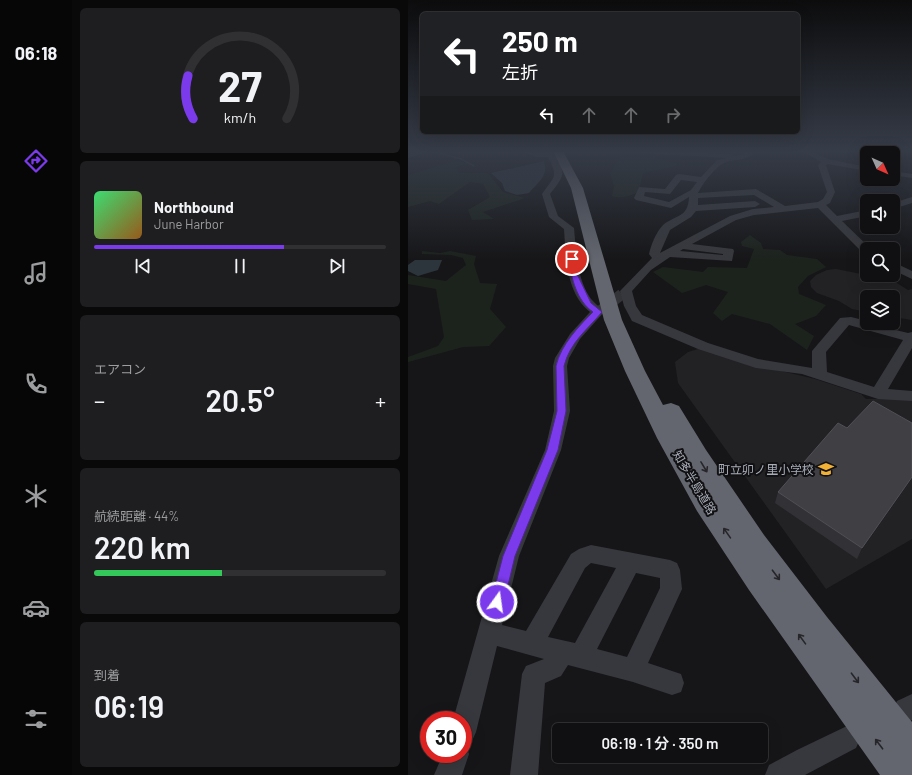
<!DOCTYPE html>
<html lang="ja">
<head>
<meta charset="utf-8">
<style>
	body { margin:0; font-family:Barlow,"Noto Sans JP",sans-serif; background:#1e1e20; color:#f1f3f6; height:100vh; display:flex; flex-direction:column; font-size:15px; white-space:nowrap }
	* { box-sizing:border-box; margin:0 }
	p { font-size:13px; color:#9c9d9f }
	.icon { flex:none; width:22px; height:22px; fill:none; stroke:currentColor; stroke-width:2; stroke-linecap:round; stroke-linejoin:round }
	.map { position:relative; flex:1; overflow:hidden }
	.drawer { display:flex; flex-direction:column; gap:8px; padding:8px; background:#09090a; width:336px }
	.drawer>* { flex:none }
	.guide { position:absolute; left:12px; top:12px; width:380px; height:122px; border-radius:6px; box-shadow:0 4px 16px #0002,0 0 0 1px #303032; background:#202124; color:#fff; overflow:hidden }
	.needle { width:26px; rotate:135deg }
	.tools { position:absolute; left:452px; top:146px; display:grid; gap:8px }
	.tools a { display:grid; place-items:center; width:40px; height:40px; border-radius:6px; background:#101012; box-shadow:0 4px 16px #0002,0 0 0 1px #303032; font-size:20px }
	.speed { position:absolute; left:12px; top:711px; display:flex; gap:8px; font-size:20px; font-weight:700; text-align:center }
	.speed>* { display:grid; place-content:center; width:52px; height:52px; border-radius:50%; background:#101012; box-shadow:0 4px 16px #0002,0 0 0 1px #303032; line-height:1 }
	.speed .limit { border:6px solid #d22; background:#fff; color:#111 }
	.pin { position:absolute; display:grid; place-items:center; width:34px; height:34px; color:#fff; margin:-17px; border:2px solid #fff; border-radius:50%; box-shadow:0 1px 4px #0007 }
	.me { position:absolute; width:44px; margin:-22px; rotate:14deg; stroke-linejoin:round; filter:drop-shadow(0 0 3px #0008) }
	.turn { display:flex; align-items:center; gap:14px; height:84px; padding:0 16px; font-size:18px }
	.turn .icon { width:52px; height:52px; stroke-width:2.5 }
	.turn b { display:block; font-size:28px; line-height:34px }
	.lanes { display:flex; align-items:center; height:38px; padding:0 16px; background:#0003; justify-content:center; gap:20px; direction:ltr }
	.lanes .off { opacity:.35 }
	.big { font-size:30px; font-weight:600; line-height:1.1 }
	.drawer .tile { flex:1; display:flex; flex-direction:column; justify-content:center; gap:6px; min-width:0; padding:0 14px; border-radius:6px; background:#1e1e20 }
	.drawer .dial { align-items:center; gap:0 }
	.dial svg { height:104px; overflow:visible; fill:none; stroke:#303032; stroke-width:7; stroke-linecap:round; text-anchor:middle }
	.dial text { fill:#f1f3f6; stroke:none }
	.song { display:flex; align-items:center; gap:12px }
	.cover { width:48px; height:48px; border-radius:6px; background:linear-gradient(135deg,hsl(140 70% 55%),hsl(30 70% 35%)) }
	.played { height:4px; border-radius:2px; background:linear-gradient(90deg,#7c3aed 65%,#303032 65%) }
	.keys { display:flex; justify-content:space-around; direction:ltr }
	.heat { display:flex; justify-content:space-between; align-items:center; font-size:22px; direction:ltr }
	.charge { height:6px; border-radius:3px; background:linear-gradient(90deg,#34c759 44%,#303032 0) }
	.trip { position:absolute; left:144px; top:723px; width:216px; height:40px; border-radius:6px; background:#101012; box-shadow:0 4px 16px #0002,0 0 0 1px #303032; font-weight:600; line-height:40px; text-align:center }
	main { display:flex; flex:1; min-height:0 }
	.tab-bar { display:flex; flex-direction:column; width:72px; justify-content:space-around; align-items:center; background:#060607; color:#9c9d9f }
	.tab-bar .icon { width:28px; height:28px }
	.tab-bar .selected { color:#7c3aed }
	.tab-bar b { font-size:18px; color:#f1f3f6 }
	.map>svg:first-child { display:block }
	.built { fill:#222225 }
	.green { fill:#1c231d }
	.water { fill:#2c353c }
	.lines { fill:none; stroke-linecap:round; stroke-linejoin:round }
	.stream { stroke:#2c353c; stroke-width:1.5 }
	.minor-tunnel { stroke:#333438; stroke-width:11; stroke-dasharray:11 5.5; stroke-linecap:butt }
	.minor { fill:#37383d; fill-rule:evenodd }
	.highway { fill:#63666e; fill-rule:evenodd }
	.wall { fill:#323236 }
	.shaded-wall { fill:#212124 }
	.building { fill:#3f3f44; stroke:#4f5156 }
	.oneway { stroke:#26262a }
	.route { fill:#7c3aed; stroke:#51269a }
	.labels { text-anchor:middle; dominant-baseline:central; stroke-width:4; stroke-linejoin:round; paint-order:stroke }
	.poi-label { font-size:12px; fill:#a8adb8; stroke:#111113; text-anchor:end }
	.street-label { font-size:12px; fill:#a8adb8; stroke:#111113 }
</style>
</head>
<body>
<main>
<nav class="tab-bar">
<b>06:18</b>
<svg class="icon selected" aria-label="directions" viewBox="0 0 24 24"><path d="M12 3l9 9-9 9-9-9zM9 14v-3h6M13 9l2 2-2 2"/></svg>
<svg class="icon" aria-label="music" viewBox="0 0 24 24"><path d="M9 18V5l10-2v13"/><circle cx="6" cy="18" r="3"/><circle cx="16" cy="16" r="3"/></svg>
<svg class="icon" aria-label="phone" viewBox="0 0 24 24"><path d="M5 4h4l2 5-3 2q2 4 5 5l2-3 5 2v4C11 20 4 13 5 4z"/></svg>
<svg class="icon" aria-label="climate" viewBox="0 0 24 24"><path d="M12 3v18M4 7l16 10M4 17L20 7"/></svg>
<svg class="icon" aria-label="car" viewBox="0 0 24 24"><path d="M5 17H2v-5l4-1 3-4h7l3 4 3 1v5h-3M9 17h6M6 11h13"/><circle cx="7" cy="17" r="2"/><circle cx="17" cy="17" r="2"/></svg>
<svg class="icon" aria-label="filters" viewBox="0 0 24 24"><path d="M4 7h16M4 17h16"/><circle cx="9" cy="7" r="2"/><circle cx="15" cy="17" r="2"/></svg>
</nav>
<section class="drawer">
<div class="tile dial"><svg viewBox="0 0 100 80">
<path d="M14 69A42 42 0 1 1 86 69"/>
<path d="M14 69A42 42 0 0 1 10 36" stroke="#7c3aed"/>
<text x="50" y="56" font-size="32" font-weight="700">27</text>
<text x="50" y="72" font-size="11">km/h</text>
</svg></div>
<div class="tile">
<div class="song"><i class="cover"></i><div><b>Northbound</b><p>June Harbor</p></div></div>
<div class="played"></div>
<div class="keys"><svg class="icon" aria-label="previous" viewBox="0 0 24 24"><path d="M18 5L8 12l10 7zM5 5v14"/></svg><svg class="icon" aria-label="pause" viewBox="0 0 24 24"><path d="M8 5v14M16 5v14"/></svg><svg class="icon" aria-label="next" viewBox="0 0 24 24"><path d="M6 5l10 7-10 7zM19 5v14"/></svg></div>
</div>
<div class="tile"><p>エアコン</p>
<div class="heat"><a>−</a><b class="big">20.5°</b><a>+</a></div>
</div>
<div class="tile"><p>航続距離 · 44%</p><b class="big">220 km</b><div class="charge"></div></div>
<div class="tile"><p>到着</p><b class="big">06:19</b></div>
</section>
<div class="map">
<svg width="504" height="775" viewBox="0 0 504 775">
	<rect width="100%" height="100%" fill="#161618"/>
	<g class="built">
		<path d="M428,269L484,280L500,290L504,289V320L485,317V297H459V312L444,309L431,301L409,293L403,287L402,281L408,275L419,270Z"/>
		<path d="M293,348L343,364L407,379L453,394L458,399H504V539L418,589L270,383L267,362L280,352Z"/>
	</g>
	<g class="green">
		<path d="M208,151H244L247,158L268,163L269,166L235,173L231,192C222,196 213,199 204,196L206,187L202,173L212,157Z"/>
		<path d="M51,160L60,164L48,167L51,173H80L95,192L117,198L75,212L86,219L64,220L60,210L82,197L75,184L62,182L31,204L22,201L0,207V175Z"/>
		<path d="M342,235L353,243L355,249L372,250L379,255L409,259L418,267L400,276L390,287L391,294L418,305L408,316L387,324L406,336L399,350L362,324L324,314L314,321L305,313L320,292L298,285L274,293L245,272L255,267L295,272L300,267L339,268L346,249L334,246L333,242Z"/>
		<path d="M14,251L32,253L42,251L68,256L66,264L72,283L89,284L82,309L98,327L81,346L55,347L0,362V357L30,346L36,337L28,289L0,284V275L38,281L58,265L55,258L43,255L14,254Z"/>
	</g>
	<g class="water">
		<path d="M136,161C141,176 130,182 121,193L109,195L97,191L94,183L83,173Z"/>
		<path d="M7,260H34L30,270L10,276L0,271V265Z"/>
	</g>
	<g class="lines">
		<path class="stream" d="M24,151L53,159L66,166"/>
		<path class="minor-tunnel" d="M192,311L218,291"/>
		<g class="minor">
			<path d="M10,151H23L0,158V154Z"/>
			<path d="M111,151L129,153L144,151C157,174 159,172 142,194L150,216L166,228C168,250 169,277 181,296C185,303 192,306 196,312L172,339L161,358L159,366L162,411L153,450L111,556L94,625L118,631L163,554L171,549L183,545L262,560L269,563L272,570L274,589L240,663L273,674L276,683L273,692L264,695L225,682L160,665L153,676L137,683L130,775H102L114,674L118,666L136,659L89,646L68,732L64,741L57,744L61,754L54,775H26L35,754H55V720H45L91,556L137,450L146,411L145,366L147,358L162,334L182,312C158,293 158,258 156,229L141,217L134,194C146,176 151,178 140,157H129ZM183,563L208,568L167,643L140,637L177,568ZM228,573L252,578V588L219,657L189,649Z"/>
			<path d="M228,151L324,154L328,156L335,154L337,151H345L346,153C338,162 324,158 314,164C305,170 295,183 290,193L348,189L377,206L410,202L415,199L419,192L410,165L413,162L394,151H404L420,159L459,167V171L420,164L418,165L427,192L422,203L418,205L429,216L459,210V216L434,221L463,249H459V254L455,253L410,208L346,215L328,220L284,244L325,249L326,251L324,261L262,257L243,270L224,291L228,306L234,315L300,343L350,359L404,368V351L432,318L443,317L459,321V323L500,333L504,332V348L480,389L504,391V401L470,399L394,374L348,368L290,349L224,321L216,306L212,291L244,258L241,254C243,245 248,232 255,225C269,214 280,218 281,197L263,208L228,200L226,198L231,187L257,189L268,175L271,174L293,177L309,160L319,158L232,153ZM273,180L289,182L283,190L261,202L236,196L237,192L262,194ZM346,195L366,207L345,209L322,216L252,253L262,230L283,217L288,211L347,207L352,204L347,201L290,205V198ZM275,249L315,254V255L272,251ZM441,325L495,340L466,387L419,372L418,352Z"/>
			<path d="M485,171L504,174V178L485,175Z"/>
			<path d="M504,197V203L485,209V203Z"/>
			<path d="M485,262L504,271V279L485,270Z"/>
			<path d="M504,694V720L498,723L489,719L485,710L489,701Z"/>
			<path d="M439,726L448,730L452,739L448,748L397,775H357L361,765L389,750Z"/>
		</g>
		<path class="highway" d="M145,151H155L175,188L214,320L237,371L255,405L263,403L271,406L298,450L356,535L419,617L504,722V775H472L341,590L289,511L249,438L217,371L196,320L163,188Z"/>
	</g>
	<path class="wall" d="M504,423V480L449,559L367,503L370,492L439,428Z"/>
	<path class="shaded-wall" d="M504,477V480L449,559L454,548Z"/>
	<path class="building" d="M465,401L504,423V477L454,548L370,492L430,423L439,428Z"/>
	<defs><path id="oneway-shaft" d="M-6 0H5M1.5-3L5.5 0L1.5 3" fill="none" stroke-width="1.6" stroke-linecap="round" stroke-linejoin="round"/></defs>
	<g class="oneway">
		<use href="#oneway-shaft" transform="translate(296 467) rotate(59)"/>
		<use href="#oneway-shaft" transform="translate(319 533) rotate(-125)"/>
		<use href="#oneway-shaft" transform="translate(368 575) rotate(53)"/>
		<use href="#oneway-shaft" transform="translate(394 639) rotate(-126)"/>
		<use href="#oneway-shaft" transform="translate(447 678) rotate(53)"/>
		<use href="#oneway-shaft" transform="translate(471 744) rotate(-127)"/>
	</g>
	<linearGradient id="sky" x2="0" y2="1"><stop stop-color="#0c0c0d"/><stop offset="0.58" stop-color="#363c48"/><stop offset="1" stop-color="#363c48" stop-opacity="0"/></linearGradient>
	<rect width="504" height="260" fill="url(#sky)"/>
	<path class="route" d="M164,257L167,259L169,274L183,303L194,312C180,329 162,342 156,366L158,411L150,450L107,556L96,602L94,607L89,608L85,607L83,602L95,556L139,450L149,411L148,366C153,345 170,327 185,312C169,301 163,278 161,259Z"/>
	<defs>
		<symbol id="school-bare" viewBox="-9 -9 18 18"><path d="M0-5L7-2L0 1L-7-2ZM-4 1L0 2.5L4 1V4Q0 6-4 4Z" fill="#f2b134" stroke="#111113" stroke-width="2.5" paint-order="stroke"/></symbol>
	</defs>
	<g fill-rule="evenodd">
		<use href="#school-bare" x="407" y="458" width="22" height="22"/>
	</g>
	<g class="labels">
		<g class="poi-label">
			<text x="406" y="469">町立卯ノ里小学校</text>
		</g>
		<g class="street-label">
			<text transform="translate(287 482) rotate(59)">知多半島道路</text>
		</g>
	</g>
</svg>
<div class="tools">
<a><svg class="needle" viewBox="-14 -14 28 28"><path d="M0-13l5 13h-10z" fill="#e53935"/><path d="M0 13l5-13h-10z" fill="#9c9d9f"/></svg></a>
<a><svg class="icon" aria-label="sound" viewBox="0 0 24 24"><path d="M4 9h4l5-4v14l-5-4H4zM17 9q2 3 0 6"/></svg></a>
<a><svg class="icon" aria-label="search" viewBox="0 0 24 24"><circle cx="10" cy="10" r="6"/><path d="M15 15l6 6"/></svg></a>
<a><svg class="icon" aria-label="layers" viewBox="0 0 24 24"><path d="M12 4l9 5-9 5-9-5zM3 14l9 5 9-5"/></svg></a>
</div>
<div class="speed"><div class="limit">30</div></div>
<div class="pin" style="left:164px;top:259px;background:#d93025"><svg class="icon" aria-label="arrive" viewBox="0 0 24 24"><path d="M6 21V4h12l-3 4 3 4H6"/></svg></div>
<svg class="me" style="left:89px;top:602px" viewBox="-20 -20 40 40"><circle r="17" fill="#7c3aed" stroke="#fff" stroke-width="3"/><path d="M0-11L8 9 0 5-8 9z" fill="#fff"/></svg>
<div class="trip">06:19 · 1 分 · 350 m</div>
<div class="guide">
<div class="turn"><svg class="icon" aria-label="left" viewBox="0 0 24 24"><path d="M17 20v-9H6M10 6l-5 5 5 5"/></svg><div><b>250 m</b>左折</div></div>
<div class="lanes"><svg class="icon" aria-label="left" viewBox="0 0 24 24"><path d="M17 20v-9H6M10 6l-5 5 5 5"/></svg><svg class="icon off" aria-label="ahead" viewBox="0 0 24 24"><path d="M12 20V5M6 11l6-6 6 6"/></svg><svg class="icon off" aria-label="ahead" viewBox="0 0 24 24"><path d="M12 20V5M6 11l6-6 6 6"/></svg><svg class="icon off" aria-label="right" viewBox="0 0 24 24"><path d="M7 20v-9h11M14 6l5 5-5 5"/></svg></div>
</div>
</div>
</main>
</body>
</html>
